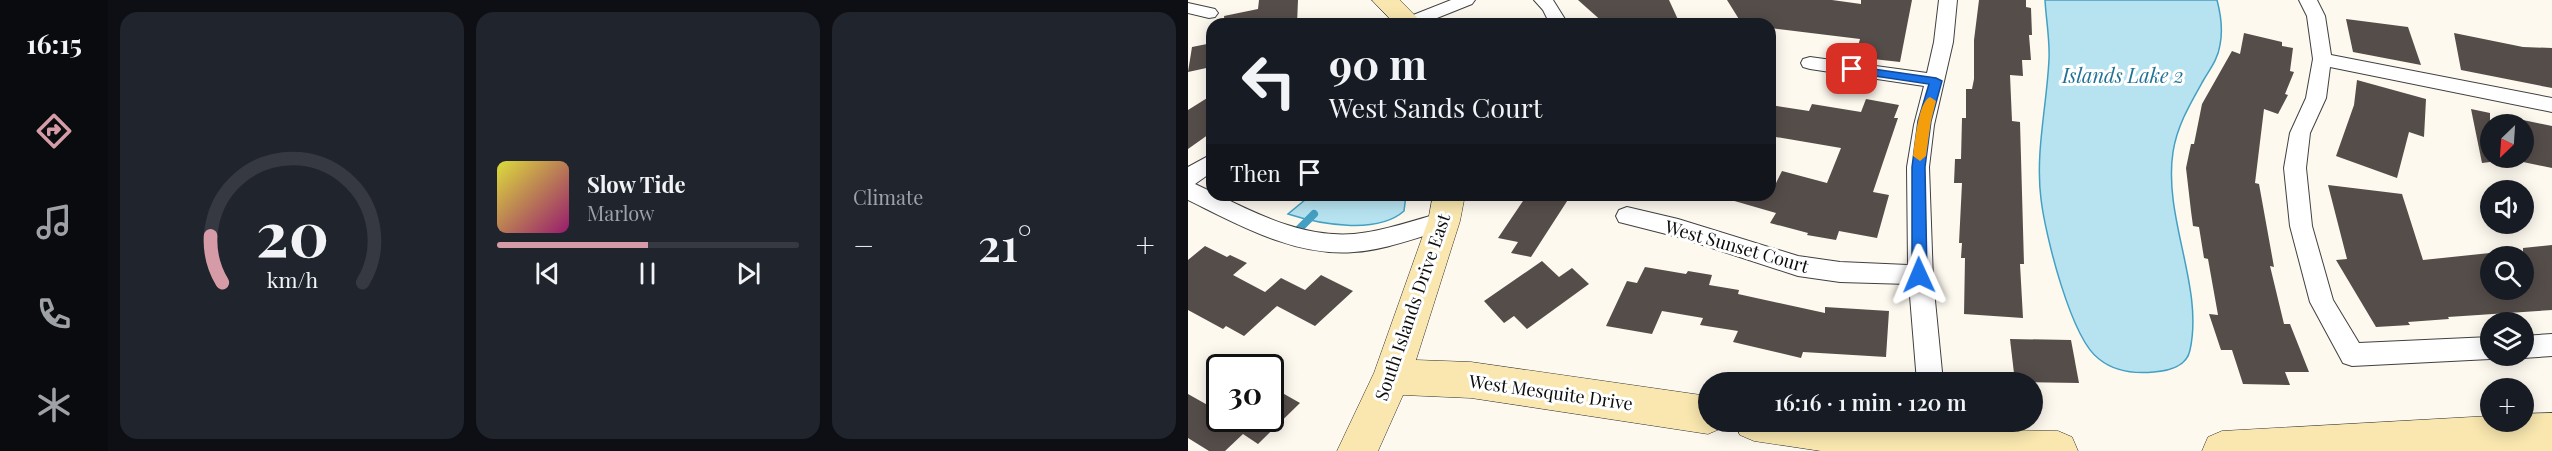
<!DOCTYPE html>
<html lang="en">
<head>
<meta charset="utf-8">
<style>
	body { margin:0; font-family:"Playfair Display",serif; background:#20242c; color:#f1f3f6; height:100vh; display:flex; flex-direction:column; font-size:22px; white-space:nowrap }
	* { box-sizing:border-box; margin:0 }
	p { font-size:20px; color:#9ea1a6 }
	.icon { flex:none; width:33px; height:33px; fill:none; stroke:currentColor; stroke-width:2; stroke-linecap:round; stroke-linejoin:round }
	.map { position:relative; flex:1; overflow:hidden }
	.drawer { display:flex; flex-direction:column; gap:12px; padding:12px; background:#0d0f14; width:1080px }
	.drawer>* { flex:none }
	.hud { position:absolute; left:18px; top:18px; width:570px; height:183px; border-radius:18px; box-shadow:0 3px 15px #0003; background:#171b24; color:#f1f3f6; overflow:hidden }
	.needle { width:39px; rotate:205deg }
	.tools { position:absolute; left:1292px; top:114px; display:grid; gap:12px }
	.tools a { display:grid; place-items:center; width:54px; height:54px; border-radius:50%; background:#171b24; box-shadow:0 3px 15px #0003; font-size:30px }
	.speed { position:absolute; left:18px; top:354px; display:flex; gap:12px; font-size:30px; font-weight:700; text-align:center }
	.speed>* { display:grid; place-content:center; width:78px; height:78px; border-radius:50%; background:#171b24; box-shadow:0 3px 15px #0003; line-height:1 }
	.speed .limit { border:3px solid #111; border-radius:9px; background:#fff; color:#111 }
	.pin { position:absolute; display:grid; place-items:center; width:51px; height:51px; color:#fff; margin:-26px; border-radius:12px; box-shadow:0 3px 9px #0006 }
	.me { position:absolute; width:66px; margin:-33px; rotate:359deg; stroke-linejoin:round; filter:drop-shadow(0 0 4px #0008) }
	.turn { display:flex; align-items:center; gap:21px; height:126px; padding:0 24px; font-size:27px }
	.turn .icon { width:78px; height:78px; stroke-width:2.5 }
	.turn b { display:block; font-size:42px; line-height:51px }
	.then { display:flex; align-items:center; height:57px; padding:0 24px; background:#0003; gap:12px; font-size:22px }
	.big { font-size:45px; font-weight:600; line-height:1.1 }
	.drawer .card { flex:1; display:flex; flex-direction:column; justify-content:center; gap:9px; min-width:0; padding:0 21px; border-radius:18px; background:#20242c }
	.drawer .dial { align-items:center; gap:0 }
	.dial svg { height:156px; overflow:visible; fill:none; stroke:#363941; stroke-width:7; stroke-linecap:round; text-anchor:middle }
	.dial text { fill:#f1f3f6; stroke:none }
	.song { display:flex; align-items:center; gap:18px }
	.cover { width:72px; height:72px; border-radius:9px; background:linear-gradient(135deg,hsl(60 70% 55%),hsl(320 70% 35%)) }
	.played { height:6px; border-radius:3px; background:linear-gradient(90deg,#d59ba7 50%,#363941 50%) }
	.keys { display:flex; justify-content:space-around; direction:ltr }
	.heat { display:flex; justify-content:space-between; align-items:center; font-size:33px; direction:ltr }
	.drawer .tiles { flex:1; display:grid; gap:12px; grid-template-columns:repeat(3,1fr) }
	.trip { position:absolute; left:510px; top:372px; width:345px; height:60px; border-radius:30px; background:#171b24; box-shadow:0 3px 15px #0003; font-weight:600; line-height:60px; text-align:center }
	main { display:flex; flex:1; min-height:0 }
	.dock { display:flex; flex-direction:column; width:108px; justify-content:space-around; align-items:center; background:#090b0e; color:#9ea1a6 }
	.dock .icon { width:42px; height:42px }
	.dock .active { color:#d59ba7 }
	.dock b { font-size:27px; color:#f1f3f6 }
	.map>svg:first-child { display:block }
	.water { fill:#b7e3f1; stroke:#44a0c2; stroke-width:1.5 }
	.lines { fill:none; stroke-linecap:round; stroke-linejoin:round }
	.stream { stroke:#44a0c2; stroke-width:8 }
	.building { fill:#554d4a }
	.street-casing { stroke:#404040; stroke-width:2 }
	.secondary-casing { stroke:#2f2f2f; stroke-width:1 }
	.street { fill:#fff; fill-rule:evenodd }
	.secondary { fill:#f9e7af; fill-rule:evenodd }
	.route { fill:#1a73e8; stroke:#114b97; stroke-width:1.5 }
	.slow { fill:#f59e0b }
	.labels { text-anchor:middle; dominant-baseline:central; stroke-width:6; stroke-linejoin:round; paint-order:stroke }
	.street-label { font-size:18px; fill:#0d0d0d; stroke:#fff }
	.water-label { font-size:20px; font-style:italic; fill:#207195; stroke:#fff }
</style>
</head>
<body>
<main>
<nav class="dock">
<b>16:15</b>
<svg class="icon active" aria-label="directions" viewBox="0 0 24 24"><path d="M12 3l9 9-9 9-9-9zM9 14v-3h6M13 9l2 2-2 2"/></svg>
<svg class="icon" aria-label="music" viewBox="0 0 24 24"><path d="M9 18V5l10-2v13"/><circle cx="6" cy="18" r="3"/><circle cx="16" cy="16" r="3"/></svg>
<svg class="icon" aria-label="phone" viewBox="0 0 24 24"><path d="M5 4h4l2 5-3 2q2 4 5 5l2-3 5 2v4C11 20 4 13 5 4z"/></svg>
<svg class="icon" aria-label="climate" viewBox="0 0 24 24"><path d="M12 3v18M4 7l16 10M4 17L20 7"/></svg>
</nav>
<section class="drawer">
<div class="tiles">
<div class="card dial"><svg viewBox="0 0 100 80">
<path d="M14 69A42 42 0 1 1 86 69"/>
<path d="M14 69A42 42 0 0 1 8 45" stroke="#d59ba7"/>
<text x="50" y="56" font-size="32" font-weight="700">20</text>
<text x="50" y="72" font-size="11">km/h</text>
</svg></div>
<div class="card">
<div class="song"><i class="cover"></i><div><b>Slow Tide</b><p>Marlow</p></div></div>
<div class="played"></div>
<div class="keys"><svg class="icon" aria-label="previous" viewBox="0 0 24 24"><path d="M18 5L8 12l10 7zM5 5v14"/></svg><svg class="icon" aria-label="pause" viewBox="0 0 24 24"><path d="M8 5v14M16 5v14"/></svg><svg class="icon" aria-label="next" viewBox="0 0 24 24"><path d="M6 5l10 7-10 7zM19 5v14"/></svg></div>
</div>
<div class="card"><p>Climate</p>
<div class="heat"><a>−</a><b class="big">21°</b><a>+</a></div>
</div>
</div>
</section>
<div class="map">
<svg width="1364" height="451" viewBox="0 0 1364 451">
	<rect width="100%" height="100%" fill="#fef9ef"/>
	<g class="water">
		<path d="M857,0H1029C1033,15 1035,30 1032,45C1030,59 1022,69 1015,81C1002,104 989,126 985,152C975,218 1016,287 1002,350C999,366 981,371 966,372C946,374 927,372 911,359C883,339 857,234 853,199C847,153 859,105 861,59C862,40 858,19 857,0Z"/>
		<path d="M123,195H218L216,211C189,235 131,224 100,214Z"/>
	</g>
	<g class="lines">
		<path class="stream" d="M106,234L126,214"/>
	</g>
	<g class="building">
		<path d="M71,0H110L109,24H37L36,16L70,9Z"/>
		<path d="M390,0H481L492,24H417Z"/>
		<path d="M539,0H644L673,4V0H724L712,62L667,57L672,39L582,28V24H554Z"/>
		<path d="M791,0H838V7L843,8L844,35H841L843,60H834L835,76L822,75L824,121L832,122L836,264H832L835,318L776,314L777,258H773L774,243H771L774,183H766L767,159H773L774,118H778V89H784L786,79V40Z"/>
		<path d="M1158,19L1220,27L1233,65L1165,52Z"/>
		<path d="M1056,33L1094,42V46L1105,48L1102,71L1106,72L1097,94L1100,95L1090,114L1076,109L1067,183L1071,184L1086,267L1082,266L1096,324H1102L1121,372H1097L1102,385L1055,384L1044,350H1033L1021,314L1030,315L1020,259L1016,258L1011,227L1005,226L1003,211L998,168L1003,144H1006L1014,104L1044,51L1052,54Z"/>
		<path d="M1266,33L1335,47L1364,48V88L1273,70Z"/>
		<path d="M24,43L23,67L0,72L4,47Z"/>
		<path d="M1169,80L1238,99L1236,137L1221,132L1209,178L1148,156L1166,105Z"/>
		<path d="M24,95V132L0,149V110Z"/>
		<path d="M678,99L711,105L706,118H710L685,192L701,195L689,238L651,231L648,240L619,235L620,233L582,223L588,213L543,200L544,195H582L594,171L639,183L653,148L582,136V105L621,111L624,104L673,112Z"/>
		<path d="M1283,109L1302,113V162L1294,163Z"/>
		<path d="M1335,120L1364,126V168L1335,162Z"/>
		<path d="M1140,185L1214,194L1235,260L1302,253V290H1335V248L1364,245V310L1260,317L1261,319L1220,322L1222,325L1188,327L1148,260L1159,259Z"/>
		<path d="M339,195H383L343,257L323,253L330,242L310,238Z"/>
		<path d="M17,246L39,257L42,255L59,263L45,275L77,292L93,278L117,290L133,275L165,291L127,326L89,306L56,336L38,326L35,329L0,310V260Z"/>
		<path d="M354,261L371,277L384,268L401,284L339,329L326,316L316,323L296,301Z"/>
		<path d="M457,267L498,274L500,271L524,275L521,285L551,290L550,294L637,313V307L701,311L698,357L615,352L613,358L545,342L550,331L512,325L515,318L474,311L464,334L418,326L439,281L449,283Z"/>
		<path d="M822,339L883,340L891,383L827,382Z"/>
		<path d="M82,386L112,403L70,444L55,434L37,451H21L0,438V394L32,412V418H82Z"/>
	</g>
	<g class="lines">
		<defs>
			<g id="street">
				<path d="M263,0H287L284,4L234,24L212,23L215,19Z"/>
				<path d="M346,0H365L380,24H362L355,10Z"/>
				<path d="M751,0H769L765,42L746,125L741,167L745,280L755,382H729L721,284L652,282L610,276L490,237L431,222L428,216L431,210L439,207L490,219L610,256L652,262L720,265L719,167L726,125L736,86L622,69L615,67L613,63L615,59L622,57L739,73L746,42Z"/>
				<path d="M1111,0H1129L1137,16L1143,55L1364,98V112L1142,67L1138,98L1122,133L1118,168L1124,226L1145,300L1171,343L1302,337V356H1311L1302,359L1164,366L1155,363L1122,302L1102,226L1096,168L1102,133L1118,98L1125,59L1119,16Z"/>
				<path d="M0,3L27,9L30,13L27,17L21,18L0,13Z"/>
				<path d="M24,154V172L7,184L24,192V195H30C73,216 117,238 166,234C196,231 227,220 256,212L264,215L267,221L264,227L256,230C227,238 197,250 166,252C107,257 51,225 0,200V167Z"/>
				<path d="M1364,334V356L1335,358L1327,356H1335V336Z"/>
				<path d="M735,422H762L768,451H740Z"/>
			</g>
			<g id="secondary">
				<path d="M184,0H212L235,24H207Z"/>
				<path d="M245,195H277L272,221L228,360L283,362L520,396V422H537L534,428L520,434L283,398L215,395L190,451H149L186,373L240,221Z"/>
				<path d="M1364,413V451H1014L1020,437L1034,431L1302,416V422H1335V414Z"/>
				<path d="M546,422H698L753,429L870,431L884,437L890,451H633L566,441L552,435Z"/>
			</g>
		</defs>
		<use href="#street" class="street-casing"/>
		<use href="#secondary" class="secondary-casing"/>
		<use href="#street" class="street"/>
		<use href="#secondary" class="secondary"/>
	</g>
	<path class="route" d="M664,66L748,78L754,81L743,121L737,167L739,275L736,280H726L724,275V167L730,121L741,84L660,72L659,69Z"/>
	<path class="slow" d="M742,97L748,101L743,121L738,156L732,161L725,156C727,143 730,102 742,97Z"/>
	<g class="labels">
		<g class="street-label">
			<text transform="translate(549 246) rotate(16)">West Sunset Court</text>
			<text transform="translate(224 307) rotate(-71)">South Islands Drive East</text>
			<text transform="translate(363 392) rotate(8)">West Mesquite Drive</text>
		</g>
		<g class="water-label">
			<text x="935" y="74">Islands Lake 2</text>
		</g>
	</g>
</svg>
<div class="tools">
<a><svg class="needle" viewBox="-14 -14 28 28"><path d="M0-13l5 13h-10z" fill="#e53935"/><path d="M0 13l5-13h-10z" fill="#9ea1a6"/></svg></a>
<a><svg class="icon" aria-label="sound" viewBox="0 0 24 24"><path d="M4 9h4l5-4v14l-5-4H4zM17 9q2 3 0 6"/></svg></a>
<a><svg class="icon" aria-label="search" viewBox="0 0 24 24"><circle cx="10" cy="10" r="6"/><path d="M15 15l6 6"/></svg></a>
<a><svg class="icon" aria-label="layers" viewBox="0 0 24 24"><path d="M12 4l9 5-9 5-9-5zM3 14l9 5 9-5"/></svg></a>
<a>+</a>
</div>
<div class="speed"><div class="limit">30</div></div>
<div class="pin" style="left:664px;top:69px;background:#d93025"><svg class="icon" aria-label="arrive" viewBox="0 0 24 24"><path d="M6 21V4h12l-3 4 3 4H6"/></svg></div>
<svg class="me" style="left:731px;top:275px" viewBox="-20 -20 40 40"><path d="M0-17L14 15 0 8-14 15z" fill="#1a73e8" stroke="#fff" stroke-width="4"/></svg>
<div class="trip">16:16 · 1 min · 120 m</div>
<div class="hud">
<div class="turn"><svg class="icon" aria-label="left" viewBox="0 0 24 24"><path d="M17 20v-9H6M10 6l-5 5 5 5"/></svg><div><b>90 m</b>West Sands Court</div></div>
<div class="then">Then<svg class="icon" aria-label="arrive" viewBox="0 0 24 24"><path d="M6 21V4h12l-3 4 3 4H6"/></svg></div>
</div>
</div>
</main>
</body>
</html>
